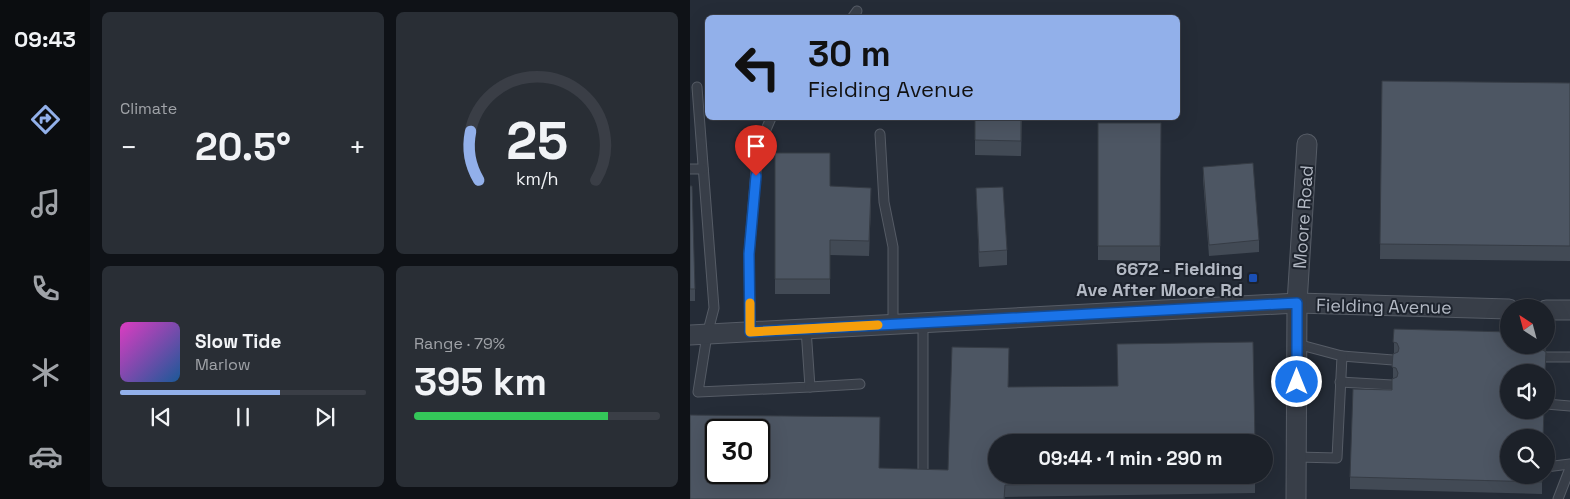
<!DOCTYPE html>
<html lang="en">
<head>
<meta charset="utf-8">
<style>
	body { margin:0; font-family:"Space Grotesk",sans-serif; background:#292e35; color:#f1f3f6; height:100vh; display:flex; flex-direction:column; font-size:19px; white-space:nowrap }
	* { box-sizing:border-box; margin:0 }
	p { font-size:16px; color:#a0a3a8 }
	.icon { flex:none; width:28px; height:28px; fill:none; stroke:currentColor; stroke-width:2; stroke-linecap:round; stroke-linejoin:round }
	.map { position:relative; flex:1; overflow:hidden }
	.sheet { display:flex; flex-direction:column; gap:12px; padding:12px; background:#0f1217; width:600px }
	.sheet>* { flex:none }
	.top-card { position:absolute; left:15px; top:15px; width:475px; height:105px; border-radius:8px; box-shadow:0 5px 20px #0002,0 0 0 1px #3a3e46; background:#92b0ea; color:#111; overflow:hidden }
	.needle { width:32px; rotate:324deg }
	.controls { position:absolute; left:810px; top:299px; display:grid; gap:10px }
	.controls a { display:grid; place-items:center; width:55px; height:55px; border-radius:50%; background:#1c2129; box-shadow:0 5px 20px #0002,0 0 0 1px #3a3e46; font-size:25px }
	.speed { position:absolute; left:15px; top:419px; display:flex; gap:10px; font-size:25px; font-weight:700; text-align:center }
	.speed>* { display:grid; place-content:center; width:65px; height:65px; border-radius:50%; background:#1c2129; box-shadow:0 5px 20px #0002,0 0 0 1px #3a3e46; line-height:1 }
	.speed .limit { border:2px solid #111; border-radius:8px; background:#fff; color:#111 }
	.pin { position:absolute; display:grid; place-items:center; width:42px; height:42px; color:#fff; margin:-51px -21px; border-radius:50% 50% 50% 0; rotate:-45deg; box-shadow:0 0 5px #0007 }
	.pin .icon { rotate:45deg }
	.me { position:absolute; width:55px; margin:-28px; rotate:0deg; stroke-linejoin:round; filter:drop-shadow(0 0 4px #0008) }
	.turn { display:flex; align-items:center; gap:18px; height:105px; padding:0 20px; font-size:22px }
	.turn .icon { width:65px; height:65px; stroke-width:2.5 }
	.turn b { display:block; font-size:35px; line-height:42px }
	.big { font-size:38px; font-weight:700; line-height:1.1 }
	.sheet .tile { flex:1; display:flex; flex-direction:column; justify-content:center; gap:8px; min-width:0; padding:0 18px; border-radius:8px; background:#292e35 }
	.sheet .dial { align-items:center; gap:0 }
	.dial svg { height:130px; overflow:visible; fill:none; stroke:#3a3e46; stroke-width:7; stroke-linecap:round; text-anchor:middle }
	.dial text { fill:#f1f3f6; stroke:none }
	.song { display:flex; align-items:center; gap:15px }
	.cover { width:60px; height:60px; border-radius:8px; background:linear-gradient(135deg,hsl(310 70% 55%),hsl(210 70% 35%)) }
	.played { height:5px; border-radius:2px; background:linear-gradient(90deg,#92b0ea 65%,#3a3e46 65%) }
	.keys { display:flex; justify-content:space-around; direction:ltr }
	.heat { display:flex; justify-content:space-between; align-items:center; font-size:28px; direction:ltr }
	.charge { height:8px; border-radius:4px; background:linear-gradient(90deg,#34c759 79%,#3a3e46 0) }
	.sheet .tiles { flex:1; display:grid; gap:12px; grid-template-columns:repeat(2,1fr) }
	.trip { position:absolute; left:298px; top:434px; width:285px; height:50px; border-radius:25px; background:#1c2129; box-shadow:0 5px 20px #0002,0 0 0 1px #3a3e46; font-weight:700; line-height:50px; text-align:center }
	main { display:flex; flex:1; min-height:0 }
	.tab-bar { display:flex; flex-direction:column; width:90px; justify-content:space-around; align-items:center; background:#0b0d10; color:#a0a3a8 }
	.tab-bar .icon { width:35px; height:35px }
	.tab-bar .current { color:#92b0ea }
	.tab-bar b { font-size:22px; color:#f1f3f6 }
	.map>svg:first-child { display:block }
	.lines { fill:none; stroke-linecap:round; stroke-linejoin:round }
	.lane-casing { stroke:#565c66; stroke-width:11 }
	.street-casing { stroke:#565c66; stroke-width:21 }
	.lane { stroke:#383e48; stroke-width:9 }
	.street { stroke:#383e48; stroke-width:19 }
	.wall { fill:#424a55 }
	.shaded-wall { fill:#363c45 }
	.building { fill:#4d5663; stroke:#363c45; fill-rule:evenodd }
	.route-casing { stroke:#114b97; stroke-width:12 }
	.route { stroke:#1a73e8; stroke-width:9 }
	.slow { stroke:#f59e0b; stroke-width:9 }
	.transit-dot { fill:#1a4fb4; stroke:#1d232d; stroke-width:2 }
	.labels { text-anchor:middle; dominant-baseline:central; stroke-width:4; stroke-linejoin:round; paint-order:stroke }
	.street-label { font-size:18px; fill:#b3b9c4; stroke:#1d232d }
	.poi-label { font-size:18px; font-weight:bold; fill:#b3b9c4; stroke:#1d232d; text-anchor:end }
</style>
</head>
<body>
<main>
<nav class="tab-bar">
<b>09:43</b>
<svg class="icon current" aria-label="directions" viewBox="0 0 24 24"><path d="M12 3l9 9-9 9-9-9zM9 14v-3h6M13 9l2 2-2 2"/></svg>
<svg class="icon" aria-label="music" viewBox="0 0 24 24"><path d="M9 18V5l10-2v13"/><circle cx="6" cy="18" r="3"/><circle cx="16" cy="16" r="3"/></svg>
<svg class="icon" aria-label="phone" viewBox="0 0 24 24"><path d="M5 4h4l2 5-3 2q2 4 5 5l2-3 5 2v4C11 20 4 13 5 4z"/></svg>
<svg class="icon" aria-label="climate" viewBox="0 0 24 24"><path d="M12 3v18M4 7l16 10M4 17L20 7"/></svg>
<svg class="icon" aria-label="car" viewBox="0 0 24 24"><path d="M5 17H2v-5l4-1 3-4h7l3 4 3 1v5h-3M9 17h6M6 11h13"/><circle cx="7" cy="17" r="2"/><circle cx="17" cy="17" r="2"/></svg>
</nav>
<section class="sheet">
<div class="tiles">
<div class="tile"><p>Climate</p>
<div class="heat"><a>−</a><b class="big">20.5°</b><a>+</a></div>
</div>
<div class="tile dial"><svg viewBox="0 0 100 80">
<path d="M14 69A42 42 0 1 1 86 69"/>
<path d="M14 69A42 42 0 0 1 9 39" stroke="#92b0ea"/>
<text x="50" y="56" font-size="32" font-weight="700">25</text>
<text x="50" y="72" font-size="11">km/h</text>
</svg></div>
<div class="tile">
<div class="song"><i class="cover"></i><div><b>Slow Tide</b><p>Marlow</p></div></div>
<div class="played"></div>
<div class="keys"><svg class="icon" aria-label="previous" viewBox="0 0 24 24"><path d="M18 5L8 12l10 7zM5 5v14"/></svg><svg class="icon" aria-label="pause" viewBox="0 0 24 24"><path d="M8 5v14M16 5v14"/></svg><svg class="icon" aria-label="next" viewBox="0 0 24 24"><path d="M6 5l10 7-10 7zM19 5v14"/></svg></div>
</div>
<div class="tile"><p>Range · 79%</p><b class="big">395 km</b><div class="charge"></div></div>
</div>
</section>
<div class="map">
<svg width="880" height="499" viewBox="0 0 880 499">
	<rect width="100%" height="100%" fill="#252c37"/>
	<g class="lines">
		<defs>
			<g id="lane">
				<path d="M162,18L167,11"/>
				<path d="M7,87L24,308L17,335L8,392L120,387L116,329"/>
				<path d="M190,134L194,202L203,247V324"/>
				<path d="M0,169H13"/>
				<path d="M233,323V472"/>
				<path d="M60,331L59,254L68,148L81,118"/>
				<path d="M652,356L703,360"/>
				<path d="M856,357H880"/>
				<path d="M650,382L702,385"/>
				<path d="M120,387L170,384"/>
				<path d="M856,404L880,406"/>
				<path d="M607,457L647,458L652,356L607,344"/>
				<path d="M856,467L880,464"/>
				<path d="M868,499L880,468"/>
			</g>
			<g id="street">
				<path d="M856,310H880"/>
				<path d="M0,335L607,303L819,309"/>
				<path d="M606,499L607,303L617,144"/>
			</g>
		</defs>
		<use href="#lane" class="lane-casing"/>
		<use href="#street" class="street-casing"/>
		<use href="#lane" class="lane"/>
		<use href="#street" class="street"/>
	</g>
	<g class="wall">
		<path d="M692,81L880,83V261L690,259Z"/>
		<path d="M285,118H332L331,156L285,155Z"/>
		<path d="M408,123H471L470,261L408,260Z"/>
		<path d="M85,153L140,186L181,203L179,256L140,255V294H85Z"/>
		<path d="M513,167L569,240V252L519,256L513,179Z"/>
		<path d="M0,186L5,289V301H0Z"/>
		<path d="M286,188L317,250V265L289,267Z"/>
		<path d="M704,329L857,333L856,351H855L819,438L852,475V494L660,489V477L702,390L703,379V354H704Z"/>
		<path d="M319,360L318,387L565,475V493L315,497L314,499H0L189,468L258,470Z"/>
	</g>
	<g class="shaded-wall">
		<path d="M181,188V203L179,256V241Z"/>
		<path d="M856,339V351L852,352L850,345H856Z"/>
	</g>
	<g class="building">
		<path d="M692,81L880,83V246L690,244Z"/>
		<path d="M285,118H331V141L285,140Z"/>
		<path d="M408,123H471L470,246H408Z"/>
		<path d="M85,153H140V186L181,188L179,241L140,240V279H85Z"/>
		<path d="M563,163L569,240L519,245L513,167Z"/>
		<path d="M0,186H2L5,289H0Z"/>
		<path d="M313,187L317,250L289,252L286,188Z"/>
		<path d="M704,329L819,332V345H850L851,349L856,352L855,372H819V410H854L853,438H819V475H852V482L660,477L663,389L702,390V379L707,377L708,373L706,368L702,367L703,354L708,352L709,348L707,343L703,342Z"/>
		<path d="M563,342L565,442H306V475H565V481L315,485L314,499H0V415L190,417L189,468L258,470L262,347L319,348L318,387L428,386L427,344ZM26,430H69V472H26Z"/>
	</g>
	<g class="lines">
		<defs>
			<path id="route" d="M66,176L59,254L60,332L607,303V382"/>
		</defs>
		<use href="#route" class="route-casing"/>
		<use href="#route" class="route"/>
		<path class="slow" d="M60,303V332L188,325"/>
	</g>
	<rect class="transit-dot" x="558" y="273" width="10" height="10" rx="2.5"/>
	<g class="labels">
		<g class="street-label">
			<text transform="translate(613 217) rotate(-86)">Moore Road</text>
			<text transform="translate(694 306) rotate(1)">Fielding Avenue</text>
		</g>
		<g class="poi-label">
			<text x="553" y="268">6672 - Fielding<tspan x="553" dy="21">Ave After Moore Rd</tspan></text>
		</g>
	</g>
</svg>
<div class="controls">
<a><svg class="needle" viewBox="-14 -14 28 28"><path d="M0-13l5 13h-10z" fill="#e53935"/><path d="M0 13l5-13h-10z" fill="#a0a3a8"/></svg></a>
<a><svg class="icon" aria-label="sound" viewBox="0 0 24 24"><path d="M4 9h4l5-4v14l-5-4H4zM17 9q2 3 0 6"/></svg></a>
<a><svg class="icon" aria-label="search" viewBox="0 0 24 24"><circle cx="10" cy="10" r="6"/><path d="M15 15l6 6"/></svg></a>
</div>
<div class="speed"><div class="limit">30</div></div>
<div class="pin" style="left:66px;top:176px;background:#d93025"><svg class="icon" aria-label="arrive" viewBox="0 0 24 24"><path d="M6 21V4h12l-3 4 3 4H6"/></svg></div>
<svg class="me" style="left:607px;top:382px" viewBox="-20 -20 40 40"><circle r="17" fill="#1a73e8" stroke="#fff" stroke-width="3"/><path d="M0-11L8 9 0 5-8 9z" fill="#fff"/></svg>
<div class="trip">09:44 · 1 min · 290 m</div>
<div class="top-card">
<div class="turn"><svg class="icon" aria-label="left" viewBox="0 0 24 24"><path d="M17 20v-9H6M10 6l-5 5 5 5"/></svg><div><b>30 m</b>Fielding Avenue</div></div>
</div>
</div>
</main>
</body>
</html>
